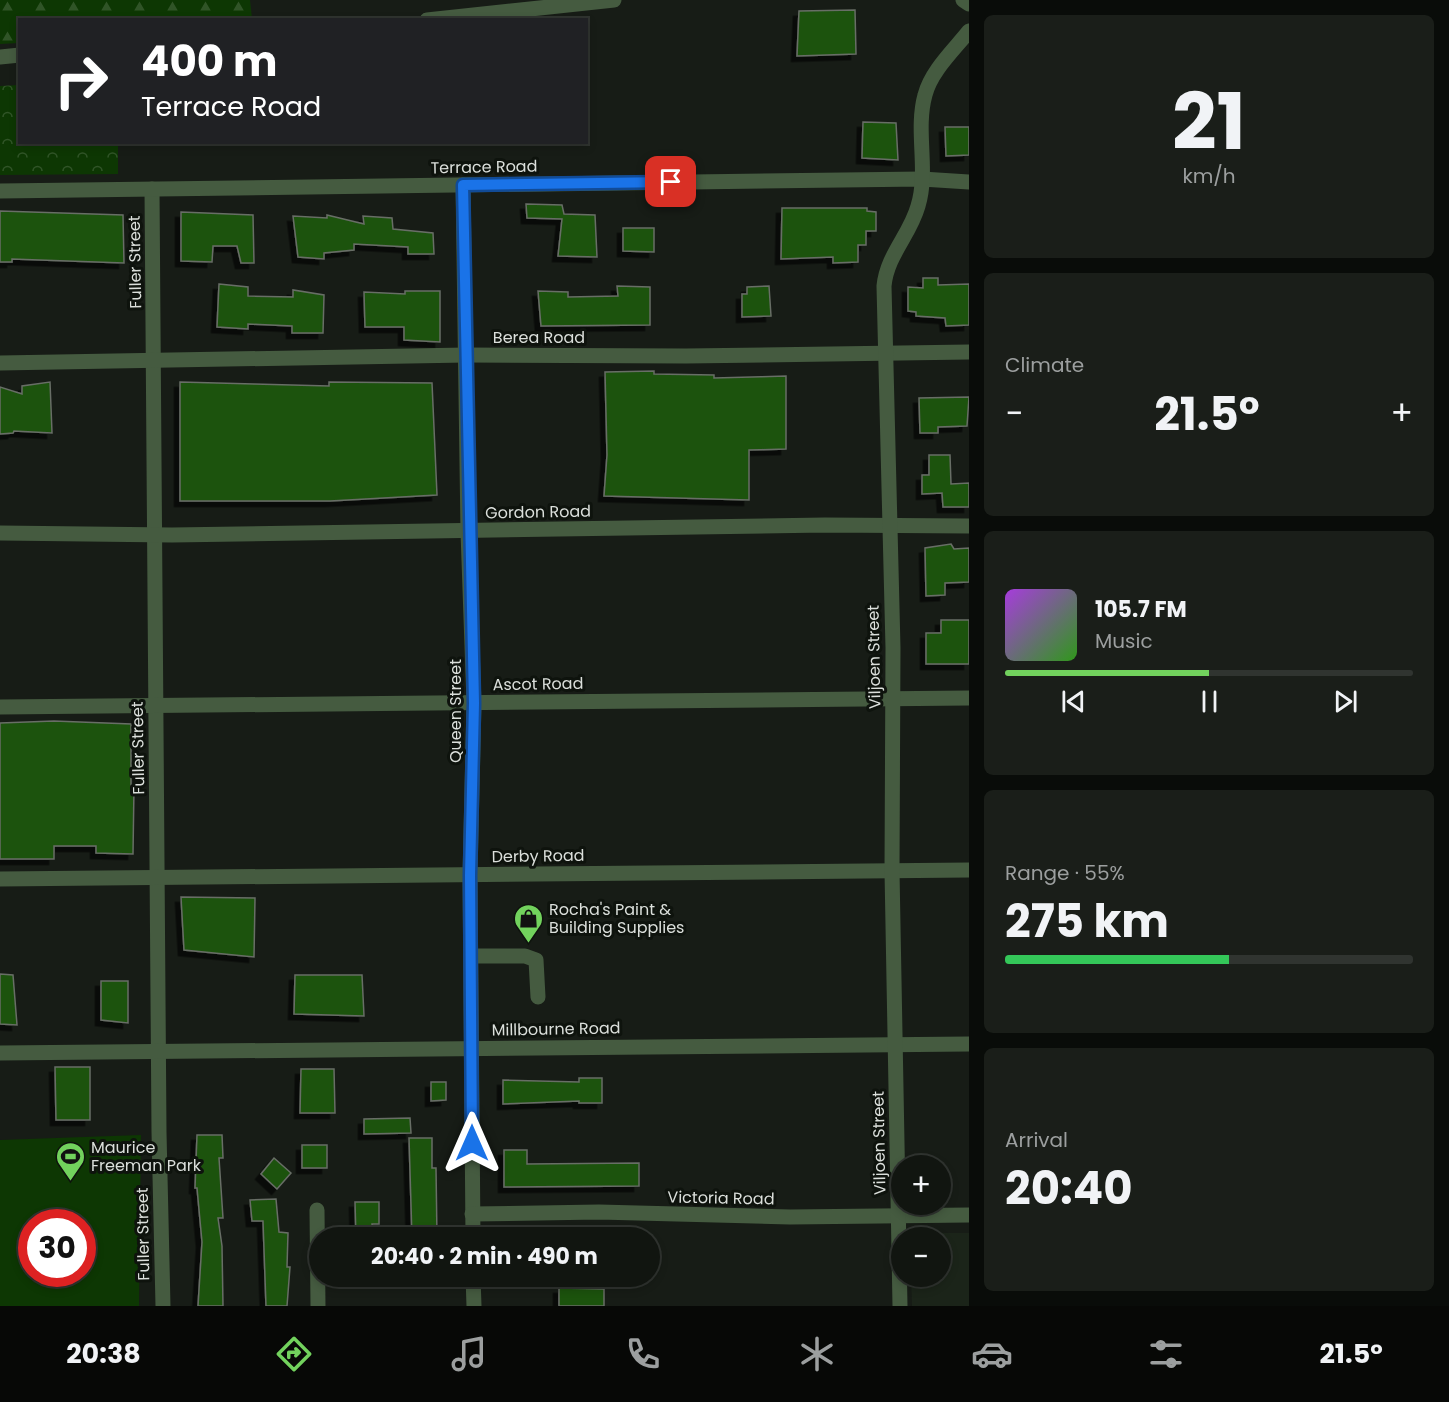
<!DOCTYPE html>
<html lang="en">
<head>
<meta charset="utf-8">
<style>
	body { margin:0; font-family:Poppins,sans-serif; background:#1a1e19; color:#f1f3f6; height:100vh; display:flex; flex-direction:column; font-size:22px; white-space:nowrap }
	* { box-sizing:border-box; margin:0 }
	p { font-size:20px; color:#9c9f9f }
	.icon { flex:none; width:33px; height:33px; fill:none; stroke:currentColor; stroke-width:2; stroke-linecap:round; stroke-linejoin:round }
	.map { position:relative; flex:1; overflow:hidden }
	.sheet { display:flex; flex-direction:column; gap:15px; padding:15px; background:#090c09; width:480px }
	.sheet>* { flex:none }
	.top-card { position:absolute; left:18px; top:18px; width:570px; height:126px; border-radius:0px; box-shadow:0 3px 9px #0003,0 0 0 2px #303430; background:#202124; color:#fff; overflow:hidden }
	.tools { position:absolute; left:891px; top:1155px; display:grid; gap:12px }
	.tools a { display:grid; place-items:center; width:60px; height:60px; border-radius:50%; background:#111510; box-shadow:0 3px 9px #0003,0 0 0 2px #303430; font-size:30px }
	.speed { position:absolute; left:18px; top:1209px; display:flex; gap:12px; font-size:30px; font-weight:700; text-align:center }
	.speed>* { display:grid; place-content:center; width:78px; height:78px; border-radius:50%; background:#111510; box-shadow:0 3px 9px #0003,0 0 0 2px #303430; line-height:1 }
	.speed .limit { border:9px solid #d22; background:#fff; color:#111 }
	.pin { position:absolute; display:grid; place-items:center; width:51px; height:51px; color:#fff; margin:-26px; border-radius:12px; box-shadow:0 3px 9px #0006 }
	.me { position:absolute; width:66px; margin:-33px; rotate:0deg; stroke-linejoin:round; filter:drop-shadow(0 0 4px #0008) }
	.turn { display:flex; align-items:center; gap:21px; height:126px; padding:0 24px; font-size:27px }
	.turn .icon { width:78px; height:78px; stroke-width:2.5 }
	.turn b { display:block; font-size:42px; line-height:51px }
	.big { font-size:45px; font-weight:700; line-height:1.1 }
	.sheet .tile { flex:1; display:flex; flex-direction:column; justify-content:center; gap:9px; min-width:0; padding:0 21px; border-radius:9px; background:#1a1e19 }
	.sheet .dial { align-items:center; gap:0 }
	.dial b { font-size:78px; line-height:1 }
	.song { display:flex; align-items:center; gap:18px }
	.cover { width:72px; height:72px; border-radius:9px; background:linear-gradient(135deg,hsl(280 70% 55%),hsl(110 70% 35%)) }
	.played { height:6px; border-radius:3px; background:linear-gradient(90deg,#72d25d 50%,#303430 50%) }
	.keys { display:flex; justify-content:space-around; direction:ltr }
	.heat { display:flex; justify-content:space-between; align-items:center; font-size:33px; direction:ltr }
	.charge { height:9px; border-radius:4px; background:linear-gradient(90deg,#34c759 55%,#303430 0) }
	.trip { position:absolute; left:309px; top:1227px; width:351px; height:60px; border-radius:30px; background:#111510; box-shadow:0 3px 9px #0003,0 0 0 2px #303430; font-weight:700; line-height:60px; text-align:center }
	.menu { display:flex; height:96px; justify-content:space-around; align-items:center; background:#070806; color:#9c9f9f }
	.menu .icon { width:42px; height:42px }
	.menu .on { color:#72d25d }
	.menu b { font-size:27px; color:#f1f3f6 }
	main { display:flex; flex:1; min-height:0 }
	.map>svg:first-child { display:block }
	.built { fill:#1b2419 }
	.forest { fill:url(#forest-firs) }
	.park { fill:url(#park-crowns) }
	.pitch { fill:#0d3703; fill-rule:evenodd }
	.building { fill:#1c520e; stroke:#686e66; stroke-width:1.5; filter:url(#shadow) }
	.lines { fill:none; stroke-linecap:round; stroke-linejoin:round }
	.minor { stroke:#455b40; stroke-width:15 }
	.route-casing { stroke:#114b97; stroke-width:15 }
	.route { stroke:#1a73e8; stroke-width:10 }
	.labels { text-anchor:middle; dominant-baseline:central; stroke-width:6; stroke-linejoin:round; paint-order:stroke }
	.street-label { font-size:16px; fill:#dbdfdb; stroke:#0e130d }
	.poi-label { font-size:16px; fill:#dbdfdb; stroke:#0e130d; text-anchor:start }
</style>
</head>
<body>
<main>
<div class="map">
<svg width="969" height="1306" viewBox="0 0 969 1306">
	<defs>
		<pattern id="forest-firs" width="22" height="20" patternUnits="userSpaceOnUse" patternTransform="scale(1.5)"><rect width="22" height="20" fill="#0d3703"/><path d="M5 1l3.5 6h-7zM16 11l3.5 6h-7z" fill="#305427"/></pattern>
		<pattern id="park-crowns" width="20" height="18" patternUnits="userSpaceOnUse" patternTransform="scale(1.5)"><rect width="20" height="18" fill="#0d3703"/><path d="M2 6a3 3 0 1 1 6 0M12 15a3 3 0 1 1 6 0" fill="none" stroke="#305427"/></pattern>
		<filter id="shadow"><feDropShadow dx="-5.5" dy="5.5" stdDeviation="0" flood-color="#0009"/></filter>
	</defs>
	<rect width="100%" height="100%" fill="#171c16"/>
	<path class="built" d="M910,1233H969V1306H912L911,1277L940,1276V1238L910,1237Z"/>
	<path class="forest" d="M0,0H250L252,19L20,20L19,43L0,44Z"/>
	<path class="park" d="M19,85L20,142L118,143V174L0,175V86Z"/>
	<path class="pitch" d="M141,1135L139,1306H0V1140ZM32,1222H82V1274H32Z"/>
	<g class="building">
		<path d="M855,10L856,54L797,56L799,11Z"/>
		<path d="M863,122L896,123L898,160L862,158Z"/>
		<path d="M945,127H969V155L946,156Z"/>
		<path d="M526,204L562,205L564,214L595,215L597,257L558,256L562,219L527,218Z"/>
		<path d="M782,208H867V211L876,212V231H866V245H858V262L833,263V257L781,259Z"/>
		<path d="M0,211L123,215L124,263L12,259V262H0Z"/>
		<path d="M181,212L253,215L254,263H241L237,246H213L212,262L181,261Z"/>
		<path d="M327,215L364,224L363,216L392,218L393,229L433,233L434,254H408V247L354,244V250L324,253V259L298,257L293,216L327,218Z"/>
		<path d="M623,228H654V252L623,251Z"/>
		<path d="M923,278H938V285L969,284V325L946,326L945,318L916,316V312L908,311V287L923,288Z"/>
		<path d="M219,284L248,287V296L293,297V290L324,295L323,333H292V326L248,324V329L217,327Z"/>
		<path d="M617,286L650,287V325L541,326L538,291L568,292V297L618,296Z"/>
		<path d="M769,286L771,316L742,317V294H747V287Z"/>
		<path d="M405,291H440V342L404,340V327H365L364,292L405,294Z"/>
		<path d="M654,371V374L714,375V378L786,376V449L749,450V500L604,496L607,455L605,372Z"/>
		<path d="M50,382L52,433L14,431L13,433L0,434V387L22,394V386Z"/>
		<path d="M180,382L329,386V382L432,383L437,495L330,501H180Z"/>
		<path d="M969,397L967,426L938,427V433H920L919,398Z"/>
		<path d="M929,455H950L951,484L969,483V507H943L942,493L922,494V475H929Z"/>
		<path d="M951,544L954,549L969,548V582L945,583V595L926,596L925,548Z"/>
		<path d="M941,620H969V664H926V633H941Z"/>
		<path d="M54,721L131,724V787H134L133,854L96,853V846H54V859H0V723Z"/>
		<path d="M181,897L255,898L254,957L184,950Z"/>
		<path d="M0,974L13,975L17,1025L0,1024Z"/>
		<path d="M295,975H362L364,1016L294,1014Z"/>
		<path d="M101,981H128V1023L101,1020Z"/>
		<path d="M55,1067H90V1120H56Z"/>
		<path d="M301,1069H334L335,1113H300Z"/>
		<path d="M579,1078H602V1103H579V1101L503,1104V1080L579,1082Z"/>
		<path d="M431,1082H446V1100L431,1101Z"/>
		<path d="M410,1118L411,1133L364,1134V1119Z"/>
		<path d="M197,1135H222L223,1158H219L223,1218H218L222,1246L223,1306H198L202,1242L197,1188H195Z"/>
		<path d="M409,1138H432V1168H436L437,1238H412Z"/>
		<rect x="302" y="1145" width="25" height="23"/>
		<path d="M504,1150H527V1164L639,1163V1186L504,1187Z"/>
		<path d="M274,1158L291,1173L277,1189L261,1174Z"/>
		<path d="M276,1199L279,1232L288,1233L287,1267H290L287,1306H266L263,1221H252L250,1200Z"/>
		<path d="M355,1202H379V1224H372L373,1238H356Z"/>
		<path d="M559,1288L604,1289V1306H559Z"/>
	</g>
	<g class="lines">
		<g class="minor">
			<path d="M963,0L969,4"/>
			<path d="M427,20L614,0"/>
			<path d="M0,57L20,55"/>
			<path d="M463,185L468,532L474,703L470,875L473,1238"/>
			<path d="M152,189L159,1132L163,1306"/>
			<path d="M0,191L922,179L969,182"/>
			<path d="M0,363L466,355L686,356L969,352"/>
			<path d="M0,533L172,535L825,525L969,526"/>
			<path d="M0,707L969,698"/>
			<path d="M0,879L969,870"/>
			<path d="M471,956H525L536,960L538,997"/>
			<path d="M0,1053L969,1044"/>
			<path d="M317,1210L318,1306"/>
			<path d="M472,1214L599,1212L790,1217L969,1215"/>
			<path d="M473,1276L474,1306"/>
			<path d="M900,1306L892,871L893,648L884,286C887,255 910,235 918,206C929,170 915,131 925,95C931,71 954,50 969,31"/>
		</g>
	</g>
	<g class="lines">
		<defs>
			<path id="route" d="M472,1143L470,875L474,703L463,185L671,182"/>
		</defs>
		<use href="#route" class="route-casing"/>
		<use href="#route" class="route"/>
	</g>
	<defs>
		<symbol id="shop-pin" viewBox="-11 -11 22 30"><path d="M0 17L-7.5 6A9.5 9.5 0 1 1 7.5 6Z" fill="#72d25d" stroke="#0e130d"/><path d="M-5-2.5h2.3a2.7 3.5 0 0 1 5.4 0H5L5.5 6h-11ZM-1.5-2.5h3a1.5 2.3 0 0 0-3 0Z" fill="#111"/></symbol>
		<symbol id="stadium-pin" viewBox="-11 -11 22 30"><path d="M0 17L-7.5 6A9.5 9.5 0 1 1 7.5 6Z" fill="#72d25d" stroke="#0e130d"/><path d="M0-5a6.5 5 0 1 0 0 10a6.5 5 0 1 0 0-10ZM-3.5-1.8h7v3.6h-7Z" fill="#111"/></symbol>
	</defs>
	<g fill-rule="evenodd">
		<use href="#shop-pin" x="512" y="902" width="33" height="45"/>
		<use href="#stadium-pin" x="54" y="1140" width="33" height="45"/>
	</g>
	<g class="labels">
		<g class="street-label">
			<text transform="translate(484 167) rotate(-1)">Terrace Road</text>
			<text transform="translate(135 262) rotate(-91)">Fuller Street</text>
			<text x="539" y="337">Berea Road</text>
			<text transform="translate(538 512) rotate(-1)">Gordon Road</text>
			<text transform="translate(874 657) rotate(-91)">Viljoen Street</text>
			<text transform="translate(538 684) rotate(-1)">Ascot Road</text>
			<text transform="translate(455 711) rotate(-90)">Queen Street</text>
			<text transform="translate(138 748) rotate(-91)">Fuller Street</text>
			<text transform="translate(538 856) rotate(-1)">Derby Road</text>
			<text transform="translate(556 1029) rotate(-1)">Millbourne Road</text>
			<text transform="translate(879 1143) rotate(-91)">Viljoen Street</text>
			<text transform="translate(721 1198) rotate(1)">Victoria Road</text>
			<text transform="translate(143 1234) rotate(-91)">Fuller Street</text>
		</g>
		<g class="poi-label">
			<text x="549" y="909">Rocha's Paint &amp;<tspan x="549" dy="18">Building Supplies</tspan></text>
			<text x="91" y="1147">Maurice<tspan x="91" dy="18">Freeman Park</tspan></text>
		</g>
	</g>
</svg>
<div class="tools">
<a>+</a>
<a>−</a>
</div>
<div class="speed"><div class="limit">30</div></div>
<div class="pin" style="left:671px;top:182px;background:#d93025"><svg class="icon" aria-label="arrive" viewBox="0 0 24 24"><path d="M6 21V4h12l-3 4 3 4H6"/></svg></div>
<svg class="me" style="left:472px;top:1143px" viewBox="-20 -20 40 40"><path d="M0-17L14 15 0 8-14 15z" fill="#1a73e8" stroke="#fff" stroke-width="4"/></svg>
<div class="trip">20:40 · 2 min · 490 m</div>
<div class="top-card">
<div class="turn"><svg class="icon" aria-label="right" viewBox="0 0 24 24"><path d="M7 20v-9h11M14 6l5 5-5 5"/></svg><div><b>400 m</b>Terrace Road</div></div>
</div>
</div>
<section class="sheet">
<div class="tile dial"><b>21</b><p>km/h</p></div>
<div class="tile"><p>Climate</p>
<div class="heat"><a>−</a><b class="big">21.5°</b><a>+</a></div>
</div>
<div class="tile">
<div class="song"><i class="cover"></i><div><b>105.7 FM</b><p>Music</p></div></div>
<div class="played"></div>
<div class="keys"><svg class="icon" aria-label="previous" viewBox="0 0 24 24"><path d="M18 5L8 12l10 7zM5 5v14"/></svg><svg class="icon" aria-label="pause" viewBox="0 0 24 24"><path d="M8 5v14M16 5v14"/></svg><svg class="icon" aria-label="next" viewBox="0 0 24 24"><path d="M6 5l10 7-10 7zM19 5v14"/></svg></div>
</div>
<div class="tile"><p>Range · 55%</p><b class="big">275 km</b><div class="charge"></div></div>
<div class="tile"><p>Arrival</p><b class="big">20:40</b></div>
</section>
</main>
<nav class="menu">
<b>20:38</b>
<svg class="icon on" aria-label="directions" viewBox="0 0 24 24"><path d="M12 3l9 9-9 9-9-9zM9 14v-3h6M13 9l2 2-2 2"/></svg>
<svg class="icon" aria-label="music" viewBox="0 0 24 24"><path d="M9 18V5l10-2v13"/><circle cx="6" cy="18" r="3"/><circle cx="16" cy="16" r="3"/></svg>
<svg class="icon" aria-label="phone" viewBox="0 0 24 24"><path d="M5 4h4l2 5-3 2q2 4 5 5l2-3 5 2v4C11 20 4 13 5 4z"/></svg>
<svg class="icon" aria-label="climate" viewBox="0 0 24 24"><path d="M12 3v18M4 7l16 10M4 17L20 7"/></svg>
<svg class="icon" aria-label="car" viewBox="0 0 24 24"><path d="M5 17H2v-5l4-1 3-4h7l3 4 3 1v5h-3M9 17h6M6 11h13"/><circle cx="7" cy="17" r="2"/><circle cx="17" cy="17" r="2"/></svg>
<svg class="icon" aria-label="filters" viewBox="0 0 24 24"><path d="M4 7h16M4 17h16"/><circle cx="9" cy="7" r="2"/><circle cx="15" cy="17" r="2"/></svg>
<b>21.5°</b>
</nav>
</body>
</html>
